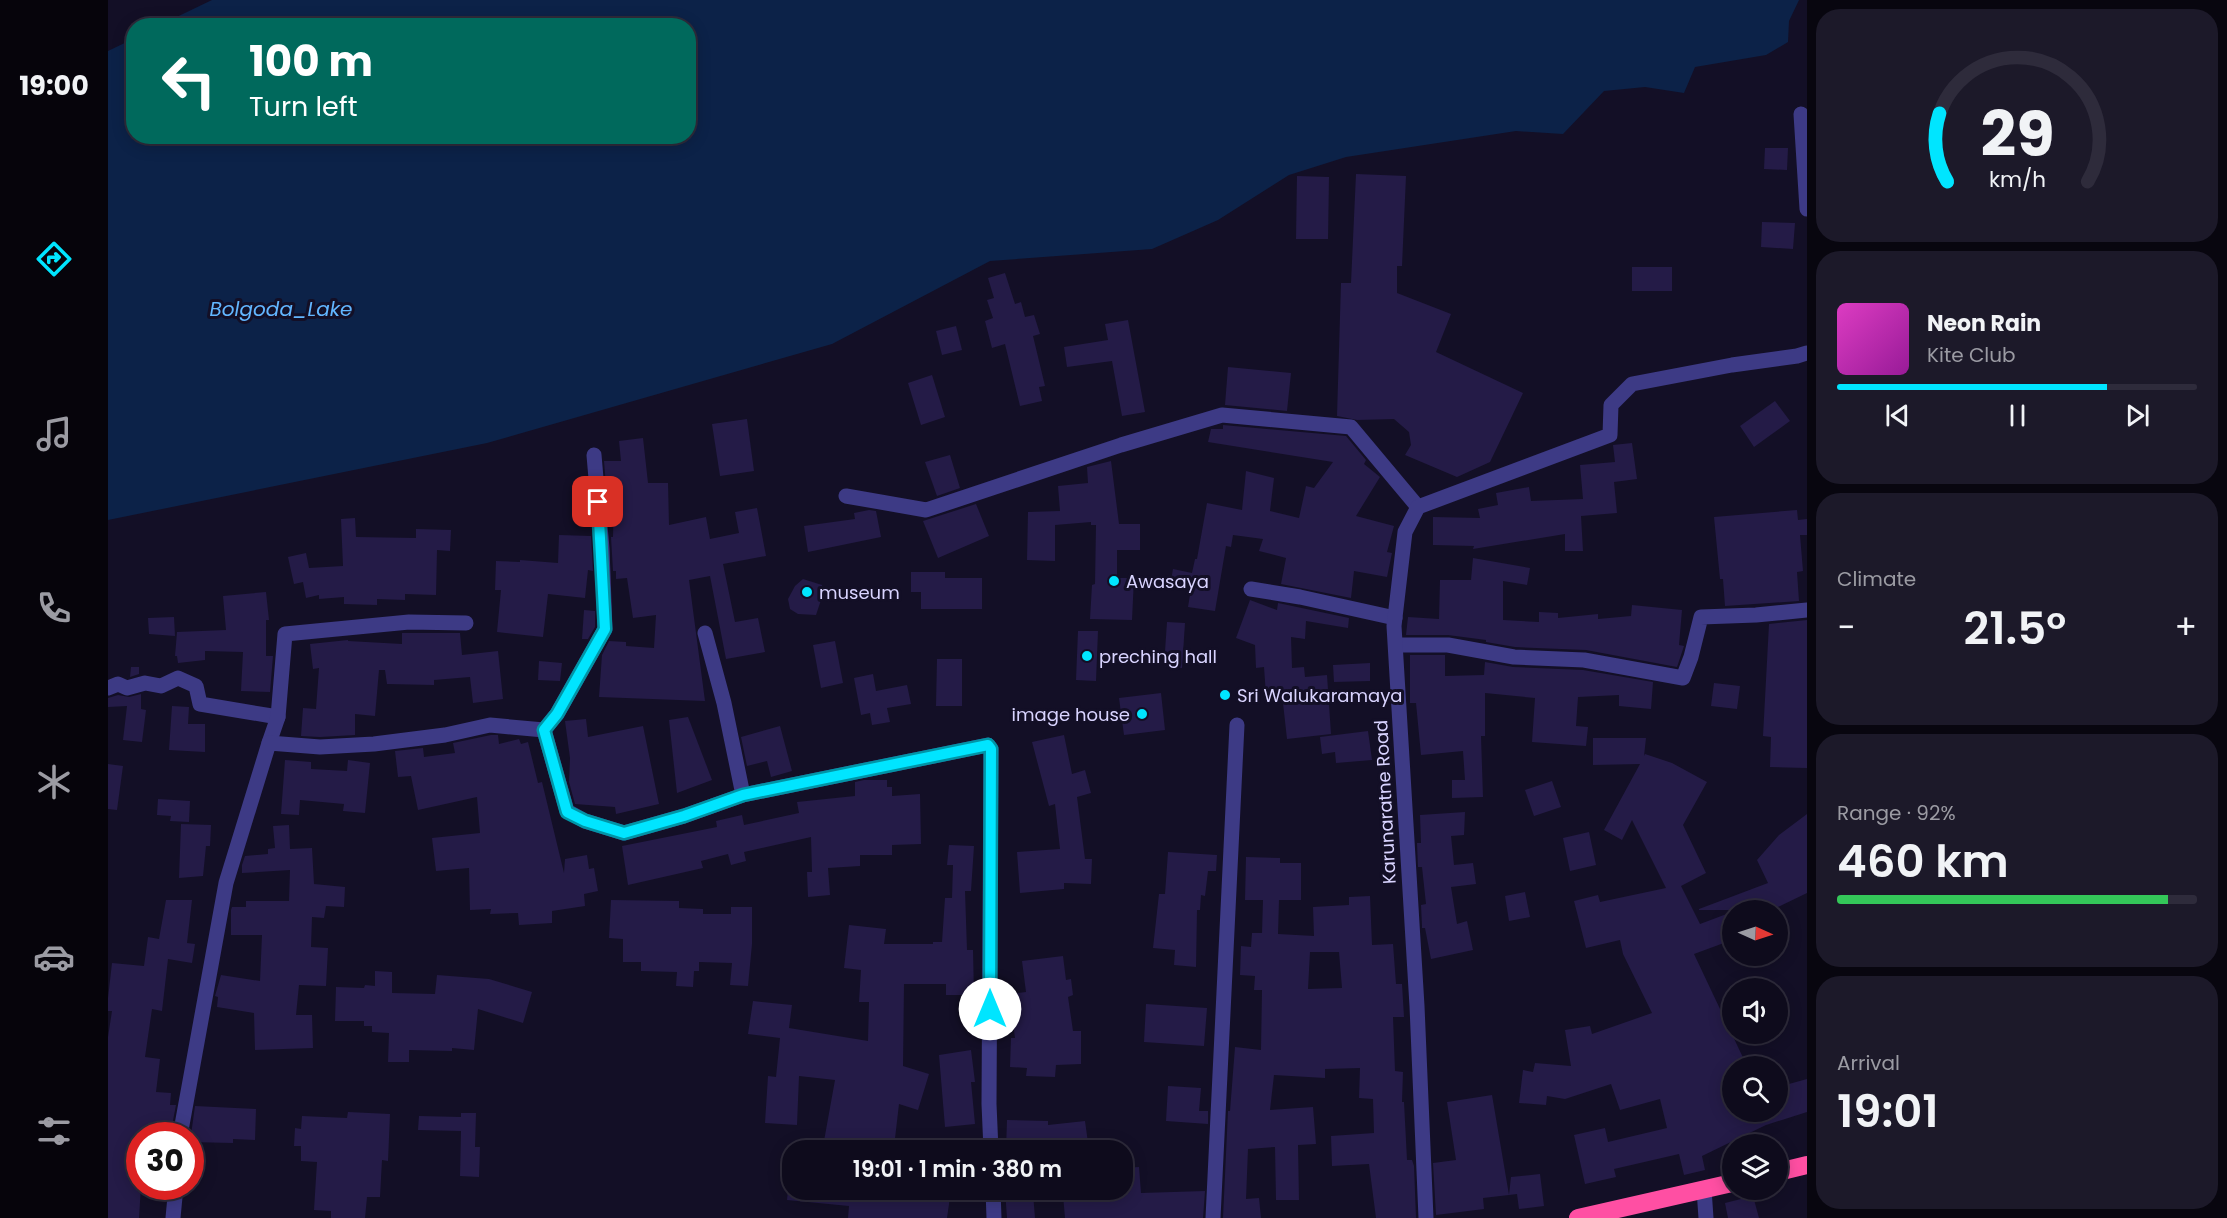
<!DOCTYPE html>
<html lang="en">
<head>
<meta charset="utf-8">
<style>
	body { margin:0; font-family:Poppins,sans-serif; background:#1c1929; color:#f1f3f6; height:100vh; display:flex; flex-direction:column; font-size:22px; white-space:nowrap }
	* { box-sizing:border-box; margin:0 }
	p { font-size:20px; color:#9b9ba3 }
	.icon { flex:none; width:33px; height:33px; fill:none; stroke:currentColor; stroke-width:2; stroke-linecap:round; stroke-linejoin:round }
	.map { position:relative; flex:1; overflow:hidden }
	.details { display:flex; flex-direction:column; gap:9px; padding:9px; background:#08060f; width:420px }
	.details>* { flex:none }
	.hud { position:absolute; left:18px; top:18px; width:570px; height:126px; border-radius:24px; box-shadow:0 3px 15px #0003,0 0 0 2px #2e2b3b; background:#00695c; color:#fff; overflow:hidden }
	.needle { width:39px; rotate:93deg }
	.tools { position:absolute; left:1614px; top:900px; display:grid; gap:12px }
	.tools a { display:grid; place-items:center; width:66px; height:66px; border-radius:50%; background:#0e0b1c; box-shadow:0 3px 15px #0003,0 0 0 2px #2e2b3b; font-size:30px }
	.speed { position:absolute; left:18px; top:1122px; display:flex; gap:12px; font-size:30px; font-weight:700; text-align:center }
	.speed>* { display:grid; place-content:center; width:78px; height:78px; border-radius:50%; background:#0e0b1c; box-shadow:0 3px 15px #0003,0 0 0 2px #2e2b3b; line-height:1 }
	.speed .limit { border:9px solid #d22; background:#fff; color:#111 }
	.pin { position:absolute; display:grid; place-items:center; width:51px; height:51px; color:#fff; margin:-26px; border-radius:12px; box-shadow:0 3px 9px #0006 }
	.me { position:absolute; width:66px; margin:-33px; rotate:0deg; stroke-linejoin:round; filter:drop-shadow(0 0 4px #0008) }
	.turn { display:flex; align-items:center; gap:21px; height:126px; padding:0 24px; font-size:27px }
	.turn .icon { width:78px; height:78px; stroke-width:2.5 }
	.turn b { display:block; font-size:42px; line-height:51px }
	.big { font-size:45px; font-weight:600; line-height:1.1 }
	.details .tile { flex:1; display:flex; flex-direction:column; justify-content:center; gap:9px; min-width:0; padding:0 21px; border-radius:24px; background:#1c1929 }
	.details .dial { align-items:center; gap:0 }
	.dial svg { height:156px; overflow:visible; fill:none; stroke:#2e2b3b; stroke-width:7; stroke-linecap:round; text-anchor:middle }
	.dial text { fill:#f1f3f6; stroke:none }
	.song { display:flex; align-items:center; gap:18px }
	.cover { width:72px; height:72px; border-radius:9px; background:linear-gradient(135deg,hsl(310 70% 55%),hsl(300 70% 35%)) }
	.played { height:6px; border-radius:3px; background:linear-gradient(90deg,#00e5ff 75%,#2e2b3b 75%) }
	.keys { display:flex; justify-content:space-around; direction:ltr }
	.heat { display:flex; justify-content:space-between; align-items:center; font-size:33px; direction:ltr }
	.charge { height:9px; border-radius:4px; background:linear-gradient(90deg,#34c759 92%,#2e2b3b 0) }
	.trip { position:absolute; left:674px; top:1140px; width:351px; height:60px; border-radius:24px; background:#0e0b1c; box-shadow:0 3px 15px #0003,0 0 0 2px #2e2b3b; font-weight:600; line-height:60px; text-align:center }
	main { display:flex; flex:1; min-height:0 }
	.tabs { display:flex; flex-direction:column; width:108px; justify-content:space-around; align-items:center; background:#06040b; color:#9b9ba3 }
	.tabs .icon { width:42px; height:42px }
	.tabs .active { color:#00e5ff }
	.tabs b { font-size:27px; color:#f1f3f6 }
	.map>svg:first-child { display:block }
	.water { fill:#0c2248 }
	.building { fill:#241b47; fill-rule:evenodd }
	.lines { fill:none; stroke-linecap:round; stroke-linejoin:round }
	.street { stroke:#3d3a85; stroke-width:15 }
	.highway { stroke:#ff4fa3; stroke-width:18 }
	.route-casing { stroke:#0095a6; stroke-width:15 }
	.route { stroke:#00e5ff; stroke-width:10 }
	.poi-dot { fill:#00e5ff; stroke:#130f26; stroke-width:2 }
	.labels { text-anchor:middle; dominant-baseline:central; stroke-width:6; stroke-linejoin:round; paint-order:stroke }
	.poi-label { font-size:18px; fill:#d9d4ff; stroke:#130f26; text-anchor:start }
	.street-label { font-size:18px; fill:#d9d4ff; stroke:#130f26 }
	.water-label { font-size:20px; font-style:italic; fill:#62b6ff; stroke:#130f26 }
</style>
</head>
<body>
<main>
<nav class="tabs">
<b>19:00</b>
<svg class="icon active" aria-label="directions" viewBox="0 0 24 24"><path d="M12 3l9 9-9 9-9-9zM9 14v-3h6M13 9l2 2-2 2"/></svg>
<svg class="icon" aria-label="music" viewBox="0 0 24 24"><path d="M9 18V5l10-2v13"/><circle cx="6" cy="18" r="3"/><circle cx="16" cy="16" r="3"/></svg>
<svg class="icon" aria-label="phone" viewBox="0 0 24 24"><path d="M5 4h4l2 5-3 2q2 4 5 5l2-3 5 2v4C11 20 4 13 5 4z"/></svg>
<svg class="icon" aria-label="climate" viewBox="0 0 24 24"><path d="M12 3v18M4 7l16 10M4 17L20 7"/></svg>
<svg class="icon" aria-label="car" viewBox="0 0 24 24"><path d="M5 17H2v-5l4-1 3-4h7l3 4 3 1v5h-3M9 17h6M6 11h13"/><circle cx="7" cy="17" r="2"/><circle cx="17" cy="17" r="2"/></svg>
<svg class="icon" aria-label="filters" viewBox="0 0 24 24"><path d="M4 7h16M4 17h16"/><circle cx="9" cy="7" r="2"/><circle cx="15" cy="17" r="2"/></svg>
</nav>
<div class="map">
<svg width="1699" height="1218" viewBox="0 0 1699 1218">
	<rect width="100%" height="100%" fill="#130f26"/>
	<path class="water" d="M104,0H1691L1681,21L1680,42L1658,55L1587,67L1576,93L1537,87L1496,91L1455,134L1408,131L1238,157L1181,175L1110,220L1044,249L882,261L724,344L379,443L0,520V51L25,39L26,136H580V26L52,25Z"/>
	<g class="building">
		<path d="M1657,148H1680L1679,170L1656,169Z"/>
		<path d="M1248,174L1298,176L1294,266H1289V293L1343,314L1328,352L1415,393L1382,462L1349,477L1297,455L1303,445L1301,432L1286,419L1249,420L1229,416L1233,283H1243Z"/>
		<path d="M1189,176L1221,177L1220,239H1188Z"/>
		<path d="M1654,222L1687,223L1685,249L1653,247Z"/>
		<rect x="1524" y="267" width="40" height="24"/>
		<path d="M897,273L907,304L913,302L917,317L926,315L932,334L925,336L937,386L931,387L934,401L912,406L897,344L884,348L877,321L885,318L879,300L886,298L880,278Z"/>
		<path d="M1020,320L1037,412L1014,416L1004,361L959,367L956,347L1000,340L997,324Z"/>
		<path d="M848,326L854,350L834,355L828,331Z"/>
		<path d="M1120,367L1183,373L1179,411L1117,405Z"/>
		<path d="M824,375L837,417L813,425L800,383Z"/>
		<path d="M1667,401L1682,421L1646,447L1632,426Z"/>
		<path d="M639,419L646,471L612,476L604,424Z"/>
		<path d="M1115,425L1238,436L1258,460L1256,464L1272,477L1248,516L1286,526L1279,552L1284,553L1279,577L1246,571L1243,598L1173,584L1178,558L1151,551L1155,539L1125,535L1123,547L1118,546L1107,611L1080,607L1083,589L1062,586L1065,569L1084,573L1087,559H1089L1099,503L1134,510L1138,471L1166,478L1162,511L1191,518L1198,486L1206,488L1225,462L1100,442L1103,429H1115Z"/>
		<path d="M535,438L540,483H560L561,525L598,517L602,539L631,533L627,512L649,508L658,556L615,564L627,622L650,618L657,652L618,659L602,576L581,580L597,701L491,697L494,655L501,641L518,642V646L546,648L548,615L525,618L519,578L508,579V571H505L503,537H505L506,498H499L496,461H513L511,441Z"/>
		<path d="M1524,443L1529,479L1506,482L1509,513L1473,516L1475,551H1457V534L1365,549L1366,546L1325,545V517L1372,518L1370,509L1390,505L1388,493L1421,487L1423,501L1475,499L1472,465L1507,462L1505,445Z"/>
		<path d="M842,455L852,488L829,496L817,462Z"/>
		<path d="M1003,461L1011,524H1032V550H1009V578H1026L1024,620L982,619L984,585L987,584L988,525H983V522L947,525V561L919,560L920,512L952,511L950,486L980,483L979,467Z"/>
		<path d="M868,504L881,536L830,558L815,521Z"/>
		<path d="M761,510L768,511L773,537L700,552L696,526L747,519L746,513Z"/>
		<path d="M1689,510L1690,520L1699,519V535H1692L1695,571L1689,572L1691,601L1617,606L1615,579H1612L1606,517Z"/>
		<path d="M247,518L248,537L308,538V529L343,530L342,551L329,550L328,595L297,594V600L269,599V605L236,604V597L211,599V595L198,598L195,582L186,584L180,557L198,553L201,568L235,566L233,519Z"/>
		<path d="M451,535L483,536L485,571L480,570L477,598L440,594L435,637L389,632L393,590H387L388,561L412,562V560L450,563Z"/>
		<path d="M1365,558L1422,568L1419,585L1395,581V620L1431,622V612L1450,613V618L1490,614V619L1523,616L1524,605L1574,610L1571,645L1576,646L1569,667L1478,650L1407,647L1378,642V640L1340,635H1298L1300,617L1331,619L1332,580H1363Z"/>
		<path d="M803,572H837V578H874V609H813V592H803Z"/>
		<path d="M695,579L714,585V597L708,615L690,614L682,609L680,599L687,586Z"/>
		<path d="M158,592L161,620H158V656H165L162,692L133,691L135,652L97,651V660L70,663L69,656H67L69,632L118,630L115,596Z"/>
		<path d="M1142,600L1169,610L1170,603L1241,618L1240,628L1198,621L1197,639L1183,637L1184,668L1196,667L1197,677L1219,675L1223,734L1179,739L1174,694L1158,695L1156,667L1148,668L1147,645L1128,638Z"/>
		<path d="M476,610L487,611V627L480,639H474Z"/>
		<path d="M66,617L67,636L41,634L40,618Z"/>
		<path d="M1699,620V768L1662,767L1663,737L1655,736L1661,624Z"/>
		<path d="M1059,622L1077,623L1074,668L1056,666Z"/>
		<path d="M970,631H990L988,681L968,680Z"/>
		<path d="M294,633H352L354,655L390,651L395,699L365,703L362,677L326,680V685L279,684L277,670H271L267,716L247,714V735L212,737L193,736L195,708L208,709L211,668L205,669L202,644L240,640V641L294,644Z"/>
		<path d="M727,641L735,683L713,688L705,645Z"/>
		<path d="M1302,655H1337V676L1376,675L1377,662L1405,667L1475,670L1545,682L1543,709L1511,706V695L1470,697L1468,726L1480,727L1478,746L1424,742L1427,698L1377,693V736H1373L1375,797L1344,798V780H1357L1355,751L1313,755L1308,703H1302Z"/>
		<path d="M829,659H854V706H828Z"/>
		<path d="M431,661L454,663L452,681L430,680Z"/>
		<path d="M1262,663V681L1226,682L1225,665Z"/>
		<path d="M23,667H31V674L22,677Z"/>
		<path d="M765,674L768,691L799,685L803,704L779,708L782,722L764,725L762,713L753,715L746,678Z"/>
		<path d="M1606,683L1632,686L1629,709L1603,706Z"/>
		<path d="M1053,693L1057,730L1016,735L1011,698Z"/>
		<path d="M33,694V709L38,710L34,742L15,740L19,706L0,707V698L10,695L21,697Z"/>
		<path d="M64,706L81,707L80,724H97V752L61,750Z"/>
		<path d="M580,717L604,780L569,793L561,720Z"/>
		<path d="M478,719L480,737L535,726L551,804L508,814L507,807L467,804L461,782L462,758L457,721Z"/>
		<path d="M672,726L684,771L663,777L659,761L639,766L633,737Z"/>
		<path d="M1260,731L1264,760L1228,763L1227,752L1214,754L1212,737Z"/>
		<path d="M383,735H390L391,744L411,739L413,744L420,742L430,783L434,782L456,873L457,859L479,855L481,869L486,868L490,891L476,894L477,906L444,911V923L411,925L410,913L382,914L383,909L362,910L361,868L328,871L324,838L372,833L369,797L310,810L303,776L290,777L287,751L315,748L316,757L347,753L345,743Z"/>
		<path d="M956,735L964,774L977,770L983,793L969,797L977,859H984L983,884L956,883V889L912,893L909,852L952,849L947,804L941,806L924,742Z"/>
		<path d="M1485,738H1538L1536,756L1537,754L1564,763L1599,782L1575,825L1598,873L1573,886L1592,924L1624,912V940L1586,954L1639,1066H1624V1112H1670V1087L1699,1079V1112L1658,1125L1594,1156L1597,1170L1576,1175L1571,1154L1506,1169L1508,1177L1477,1184L1466,1135L1497,1128L1500,1142L1559,1128L1552,1099L1512,1110L1503,1084L1457,1099L1439,1096L1438,1105L1411,1103L1415,1070L1425,1072L1427,1063L1463,1066L1457,1030L1482,1026L1484,1034L1544,1013L1515,954L1512,940L1478,948L1466,901L1490,895L1492,902L1558,888L1524,820L1514,840L1496,830L1532,764L1485,765Z"/>
		<path d="M177,760L203,762V769L239,771L240,760L262,763L257,813L235,811L236,804L192,800L191,815L173,814Z"/>
		<path d="M0,764L15,766L9,810L0,809Z"/>
		<path d="M756,780H779V787H784V796L812,794L813,844L784,845V855H752V866L720,868L722,895L700,897L699,872H704L703,837L636,852L638,861L623,865L620,854L593,861L595,868L520,885L514,846L609,827L608,821L634,815L636,825L691,813L689,802L747,796V782Z"/>
		<path d="M1444,781L1453,807L1426,816L1417,790Z"/>
		<path d="M50,799L82,801L81,822L62,821L63,816L49,815Z"/>
		<path d="M1357,812L1356,835L1343,836L1346,865L1365,863L1368,884L1343,887L1349,924L1359,921L1365,950L1323,959L1317,928H1314V926L1313,905L1318,904L1314,867H1310L1309,843H1313L1312,815Z"/>
		<path d="M1699,814V893L1664,910H1591V909L1660,883L1649,860L1671,835Z"/>
		<path d="M73,824L103,825L102,846H98L95,876L71,878Z"/>
		<path d="M181,825L182,849L204,848L206,884L237,887L236,907L218,906L216,918L204,917L203,947L220,948L218,986L191,985L188,1015H204L205,1048L147,1050L146,1013L109,1007L110,997L107,996L113,975L152,981L154,935H123V910L124,907H138V901H181L182,870L134,873V865L137,856L160,854V849L167,848L165,826Z"/>
		<path d="M1481,832L1488,865L1462,871L1455,838Z"/>
		<path d="M841,845L866,846L863,891H857L859,950H865L866,995H838V984H796L795,1066L821,1074L810,1110L791,1104L786,1147L744,1141L743,1146L716,1141L727,1080L691,1076L689,1125L657,1123L660,1076L668,1077L672,1038L640,1034L645,1001L684,1005L681,1028L760,1041L761,1002H751L753,970L736,968L741,925L778,929L776,944H825V942H834L837,898H844L845,865H839Z"/>
		<path d="M1060,852L1109,855L1108,871H1100L1097,896L1093,895L1092,910H1089L1088,967L1066,965L1067,950L1045,948L1051,894H1057Z"/>
		<path d="M1138,857L1172,858V863H1193V900H1171L1170,934L1206,936L1205,907L1241,905V897L1262,896L1264,945L1285,944L1288,984H1294L1296,1017H1285L1287,1071L1295,1072L1294,1102H1296L1299,1160H1304L1306,1166L1308,1218H1268L1261,1164L1224,1166L1223,1136L1266,1133L1265,1099L1251,1098L1252,1068L1217,1069V1078L1166,1075L1162,1110L1205,1107L1208,1144L1190,1145L1191,1200H1168L1167,1147L1140,1149L1138,1199L1151,1198L1153,1218H1115L1120,1111H1122L1127,1047L1153,1050L1154,990H1146L1147,976L1132,975L1133,946L1143,947L1144,933H1154L1155,900H1137ZM1202,952H1231L1234,988L1200,989Z"/>
		<path d="M1417,892L1422,917L1401,921L1397,896Z"/>
		<path d="M58,900H84L79,943L87,944L84,963L60,959L54,1011L44,1009L37,1057L52,1059L48,1092L63,1093L62,1105H68L62,1136L48,1134L32,1136L33,1186L31,1218H0V1037L4,1011H0V998L4,963L36,966L40,937L51,939Z"/>
		<path d="M503,900L571,901V908L595,909V914H623V907H644V944L640,986L622,985L624,963L591,962V971H586L585,987L568,986L569,972L533,971V962H515V939L501,938Z"/>
		<path d="M955,956L958,980L963,979L965,995L960,997L965,1031H973V1064L948,1065L947,1077L918,1076L919,1068L902,1067L903,1038H907L901,994L918,992L914,961Z"/>
		<path d="M267,971L284,972V993L327,994L329,975L381,979L424,992L415,1023L370,1009L366,1050L344,1048V1051L301,1050V1062H280L281,1033L264,1032V1026H256V1021H227L228,987L256,988L257,985L267,986Z"/>
		<path d="M1038,1004L1099,1008L1096,1046L1036,1042Z"/>
		<path d="M863,1050L867,1082H863L867,1124L837,1127L831,1055Z"/>
		<path d="M1060,1086L1093,1088L1091,1111H1100V1124L1058,1121Z"/>
		<path d="M1384,1095L1401,1195L1375,1198L1376,1209L1328,1215L1325,1163L1348,1160L1339,1102Z"/>
		<path d="M87,1106L148,1109L147,1140L125,1139V1143L82,1142Z"/>
		<path d="M240,1112L282,1114L280,1161L274,1160L272,1197H259L257,1218H223V1211L206,1210L209,1162L193,1161V1146H186L187,1128L193,1129L194,1116L239,1118Z"/>
		<path d="M353,1113H368L367,1147H372L371,1177L352,1176L353,1131L310,1130L311,1116L353,1117Z"/>
		<path d="M899,1120L940,1121V1125L977,1121L981,1150H898Z"/>
		<path d="M1031,1167L1033,1193L1097,1191L1095,1218H957L955,1195L975,1194L974,1190H1014V1168Z"/>
		<path d="M1432,1174L1436,1206L1411,1209L1409,1194L1401,1195L1403,1177Z"/>
		<path d="M680,1190H843L839,1218H740L741,1206L679,1200Z"/>
		<path d="M897,1190H916V1193H925L927,1218H899Z"/>
		<path d="M1645,1196L1651,1218H1620L1617,1203Z"/>
	</g>
	<g class="lines">
		<g class="street">
			<path d="M1693,114L1699,209"/>
			<path d="M738,496L818,510L1013,445L1114,415L1243,427L1310,507"/>
			<path d="M1143,589L1192,597L1287,618"/>
			<path d="M597,633L616,703L635,795"/>
			<path d="M1288,645H1340L1406,657L1476,660L1575,678L1583,657L1593,617L1648,615L1699,610"/>
			<path d="M0,688L10,684L19,688L37,683L53,686L70,678L88,686L92,704L170,717"/>
			<path d="M436,730L449,714L497,629L494,549L486,455"/>
			<path d="M161,743L170,717L177,634L301,622L358,623"/>
			<path d="M72,1136L118,883L161,743L212,747L266,744L337,735L382,725L436,730L459,811L477,821L516,833L576,816L635,795L880,745L883,749L881,1104L883,1150"/>
			<path d="M1596,1189L1598,1218"/>
			<path d="M885,1190L886,1218"/>
			<path d="M65,1218L68,1186"/>
			<path d="M1105,1218L1129,725"/>
			<path d="M1318,1218L1309,1006L1286,626L1297,532L1310,507L1502,435L1503,405L1524,384L1624,365L1689,356L1699,353"/>
		</g>
		<g class="highway">
			<path d="M1670,1172L1699,1165"/>
			<path d="M1470,1218L1624,1183"/>
		</g>
	</g>
	<g class="lines">
		<defs>
			<path id="route" d="M490,502L497,629L449,714L436,730L459,812L477,821L516,833L576,816L635,795L880,745L883,749L882,1009"/>
		</defs>
		<use href="#route" class="route-casing"/>
		<use href="#route" class="route"/>
	</g>
	<g class="poi-dot">
		<circle cx="1006" cy="581" r="6"/>
		<circle cx="699" cy="592" r="6"/>
		<circle cx="979" cy="656" r="6"/>
		<circle cx="1117" cy="695" r="6"/>
		<circle cx="1034" cy="714" r="6"/>
	</g>
	<g class="labels">
		<g class="poi-label">
			<text x="1018" y="581">Awasaya</text>
			<text x="711" y="592">museum</text>
			<text x="991" y="656">preching hall</text>
			<text x="1129" y="695">Sri Walukaramaya</text>
			<text x="1022" y="714" text-anchor="end">image house</text>
		</g>
		<g class="street-label">
			<text transform="translate(1277 802) rotate(-93)">Karunaratne Road</text>
		</g>
		<g class="water-label">
			<text x="173" y="309">Bolgoda_Lake</text>
		</g>
	</g>
</svg>
<div class="tools">
<a><svg class="needle" viewBox="-14 -14 28 28"><path d="M0-13l5 13h-10z" fill="#e53935"/><path d="M0 13l5-13h-10z" fill="#9b9ba3"/></svg></a>
<a><svg class="icon" aria-label="sound" viewBox="0 0 24 24"><path d="M4 9h4l5-4v14l-5-4H4zM17 9q2 3 0 6"/></svg></a>
<a><svg class="icon" aria-label="search" viewBox="0 0 24 24"><circle cx="10" cy="10" r="6"/><path d="M15 15l6 6"/></svg></a>
<a><svg class="icon" aria-label="layers" viewBox="0 0 24 24"><path d="M12 4l9 5-9 5-9-5zM3 14l9 5 9-5"/></svg></a>
</div>
<div class="speed"><div class="limit">30</div></div>
<div class="pin" style="left:490px;top:502px;background:#d93025"><svg class="icon" aria-label="arrive" viewBox="0 0 24 24"><path d="M6 21V4h12l-3 4 3 4H6"/></svg></div>
<svg class="me" style="left:882px;top:1009px" viewBox="-20 -20 40 40"><circle r="19" fill="#fff"/><path d="M0-13L10 11 0 6-10 11z" fill="#00e5ff"/></svg>
<div class="trip">19:01 · 1 min · 380 m</div>
<div class="hud">
<div class="turn"><svg class="icon" aria-label="left" viewBox="0 0 24 24"><path d="M17 20v-9H6M10 6l-5 5 5 5"/></svg><div><b>100 m</b>Turn left</div></div>
</div>
</div>
<section class="details">
<div class="tile dial"><svg viewBox="0 0 100 80">
<path d="M14 69A42 42 0 1 1 86 69"/>
<path d="M14 69A42 42 0 0 1 10 34" stroke="#00e5ff"/>
<text x="50" y="56" font-size="32" font-weight="700">29</text>
<text x="50" y="72" font-size="11">km/h</text>
</svg></div>
<div class="tile">
<div class="song"><i class="cover"></i><div><b>Neon Rain</b><p>Kite Club</p></div></div>
<div class="played"></div>
<div class="keys"><svg class="icon" aria-label="previous" viewBox="0 0 24 24"><path d="M18 5L8 12l10 7zM5 5v14"/></svg><svg class="icon" aria-label="pause" viewBox="0 0 24 24"><path d="M8 5v14M16 5v14"/></svg><svg class="icon" aria-label="next" viewBox="0 0 24 24"><path d="M6 5l10 7-10 7zM19 5v14"/></svg></div>
</div>
<div class="tile"><p>Climate</p>
<div class="heat"><a>−</a><b class="big">21.5°</b><a>+</a></div>
</div>
<div class="tile"><p>Range · 92%</p><b class="big">460 km</b><div class="charge"></div></div>
<div class="tile"><p>Arrival</p><b class="big">19:01</b></div>
</section>
</main>
</body>
</html>
